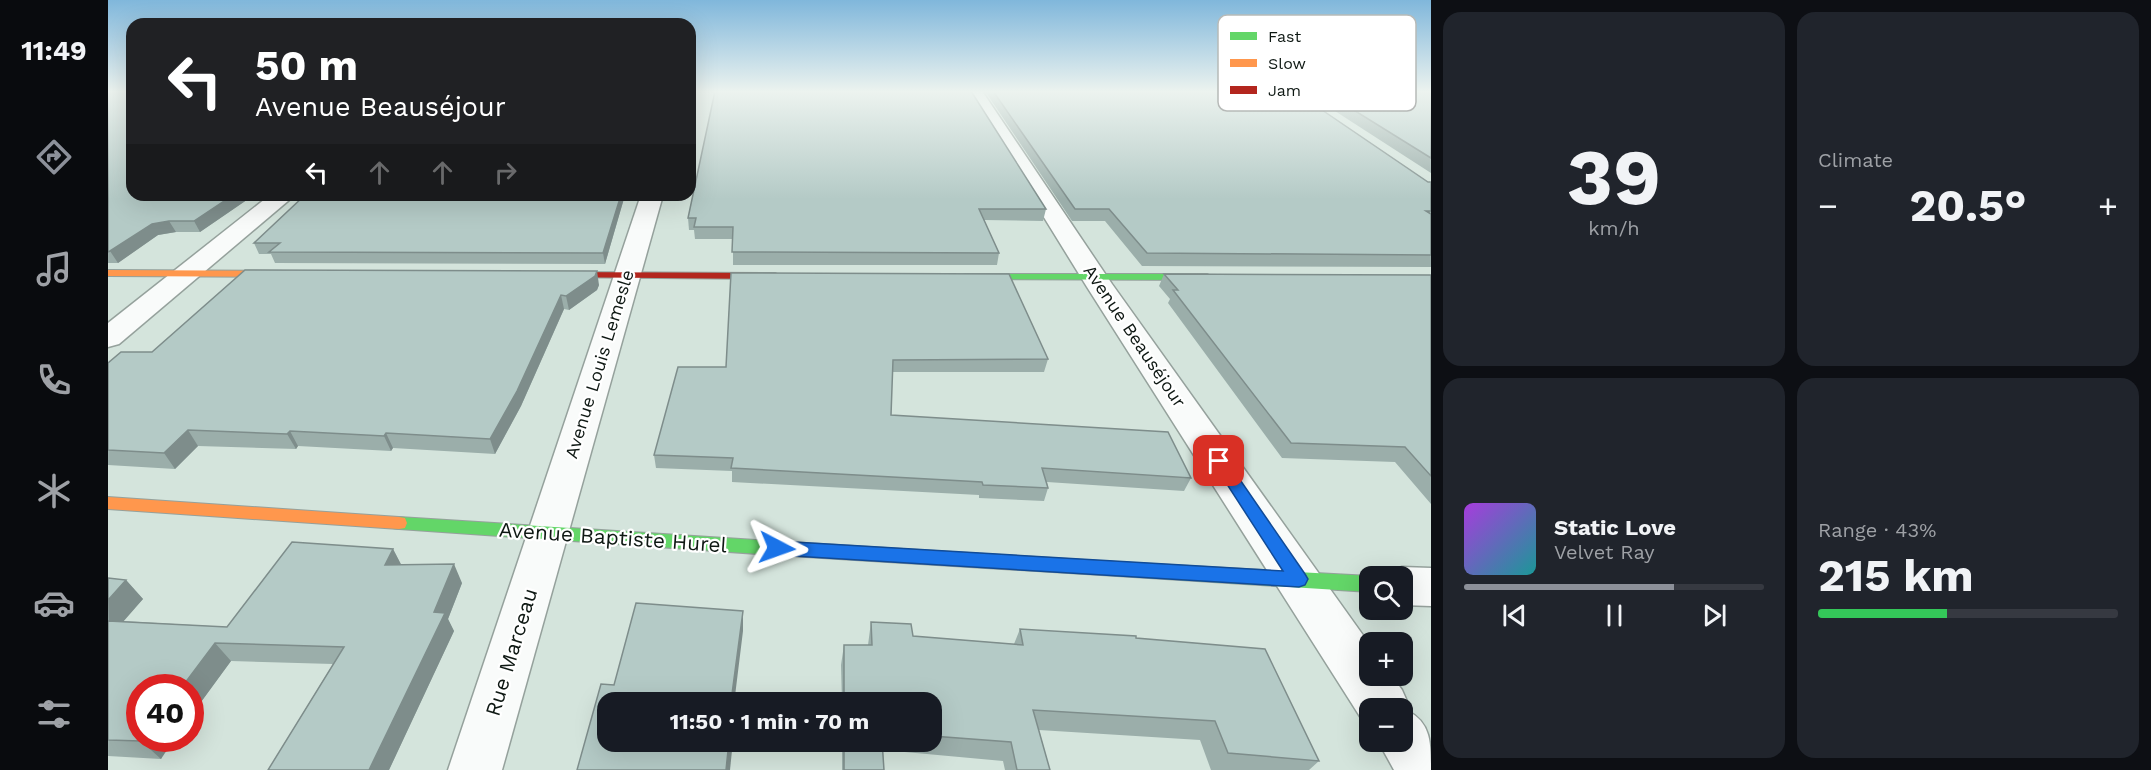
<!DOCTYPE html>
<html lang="en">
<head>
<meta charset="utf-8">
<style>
	body { margin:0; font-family:"Work Sans",sans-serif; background:#20242c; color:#f1f3f6; height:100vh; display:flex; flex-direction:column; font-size:22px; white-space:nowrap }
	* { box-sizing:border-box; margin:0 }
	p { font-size:20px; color:#9ea1a6 }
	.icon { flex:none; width:33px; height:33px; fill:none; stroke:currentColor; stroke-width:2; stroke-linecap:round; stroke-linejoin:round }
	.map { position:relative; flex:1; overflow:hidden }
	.sheet { display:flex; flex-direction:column; gap:12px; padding:12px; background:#0d0f14; width:720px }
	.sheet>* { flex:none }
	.banner { position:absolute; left:18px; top:18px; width:570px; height:183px; border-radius:18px; box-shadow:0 6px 24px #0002; background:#202124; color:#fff; overflow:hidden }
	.fabs { position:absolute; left:1251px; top:566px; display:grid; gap:12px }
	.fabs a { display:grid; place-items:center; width:54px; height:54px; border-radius:12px; background:#171b24; box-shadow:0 6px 24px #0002; font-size:30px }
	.speed { position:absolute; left:18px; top:674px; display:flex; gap:12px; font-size:30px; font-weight:700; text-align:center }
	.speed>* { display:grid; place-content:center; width:78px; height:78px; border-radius:50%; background:#171b24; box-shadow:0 6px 24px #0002; line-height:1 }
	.speed .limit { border:9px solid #d22; background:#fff; color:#111 }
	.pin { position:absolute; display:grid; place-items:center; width:51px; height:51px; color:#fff; margin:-26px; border-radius:12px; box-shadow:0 3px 9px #0006 }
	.me { position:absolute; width:66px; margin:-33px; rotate:94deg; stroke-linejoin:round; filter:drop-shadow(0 0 4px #0008) }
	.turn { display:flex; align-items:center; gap:21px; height:126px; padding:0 30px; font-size:27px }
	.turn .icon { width:78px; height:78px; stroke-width:2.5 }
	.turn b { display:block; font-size:42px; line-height:51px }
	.lanes { display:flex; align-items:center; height:57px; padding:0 30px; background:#0003; justify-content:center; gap:30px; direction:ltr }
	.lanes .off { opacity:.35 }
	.big { font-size:45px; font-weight:700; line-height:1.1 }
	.sheet .tile { flex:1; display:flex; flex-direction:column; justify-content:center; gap:9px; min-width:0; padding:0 21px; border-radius:18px; background:#20242c }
	.sheet .dial { align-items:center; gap:0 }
	.dial b { font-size:78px; line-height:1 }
	.song { display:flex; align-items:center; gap:18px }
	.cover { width:72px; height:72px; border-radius:9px; background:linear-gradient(135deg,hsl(280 70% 55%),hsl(180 70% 35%)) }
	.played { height:6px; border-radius:3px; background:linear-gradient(90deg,#8c9099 70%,#363941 70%) }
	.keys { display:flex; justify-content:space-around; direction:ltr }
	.heat { display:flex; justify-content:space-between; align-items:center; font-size:33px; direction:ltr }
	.charge { height:9px; border-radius:4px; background:linear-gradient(90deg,#34c759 43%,#363941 0) }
	.sheet .tiles { flex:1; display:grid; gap:12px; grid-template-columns:repeat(2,1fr) }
	.trip { position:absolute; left:489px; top:692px; width:345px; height:60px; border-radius:18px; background:#171b24; box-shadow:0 6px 24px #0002; font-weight:700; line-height:60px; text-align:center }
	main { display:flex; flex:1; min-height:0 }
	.menu { display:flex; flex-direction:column; width:108px; justify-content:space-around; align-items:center; background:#090b0e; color:#9ea1a6 }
	.menu .icon { width:42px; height:42px }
	.menu .selected { color:#8c9099 }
	.menu b { font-size:27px; color:#f1f3f6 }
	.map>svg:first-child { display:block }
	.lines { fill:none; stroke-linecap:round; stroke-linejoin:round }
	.street-casing { stroke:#95a19c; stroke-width:3 }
	.fast-casing { stroke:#95a19c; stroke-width:2 }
	.slow-casing { stroke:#95a19c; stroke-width:2 }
	.jam-casing { stroke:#95a19c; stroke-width:2 }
	.street { fill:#f9fbfa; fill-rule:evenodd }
	.fast { fill:#63d668; fill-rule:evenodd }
	.slow { fill:#ff974d; fill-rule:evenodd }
	.jam { fill:#b3261e; fill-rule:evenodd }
	.wall { fill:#9baeaa }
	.shaded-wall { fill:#7e8d8b }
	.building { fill:#b4cac6; stroke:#7e8d8b; stroke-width:1.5 }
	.route { fill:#1a73e8; stroke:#114b97; stroke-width:1.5 }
	.labels { text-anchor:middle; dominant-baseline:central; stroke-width:4.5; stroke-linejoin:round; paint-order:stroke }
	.street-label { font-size:18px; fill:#0e1813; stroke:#fff }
	.near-street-label { font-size:21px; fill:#0e1813; stroke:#fff }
	.key { fill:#fff; stroke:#b7bab8; stroke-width:1.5 }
	.key-label { font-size:16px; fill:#0e1813 }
</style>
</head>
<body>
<main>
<nav class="menu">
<b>11:49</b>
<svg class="icon selected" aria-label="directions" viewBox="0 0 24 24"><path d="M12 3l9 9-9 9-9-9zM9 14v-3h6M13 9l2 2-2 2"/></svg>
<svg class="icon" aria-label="music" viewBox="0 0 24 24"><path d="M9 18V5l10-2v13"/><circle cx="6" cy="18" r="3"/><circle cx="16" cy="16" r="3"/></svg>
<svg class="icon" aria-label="phone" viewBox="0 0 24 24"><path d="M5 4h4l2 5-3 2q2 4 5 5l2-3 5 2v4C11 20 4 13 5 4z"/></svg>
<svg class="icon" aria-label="climate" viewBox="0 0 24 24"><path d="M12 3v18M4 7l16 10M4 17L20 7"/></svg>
<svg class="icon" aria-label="car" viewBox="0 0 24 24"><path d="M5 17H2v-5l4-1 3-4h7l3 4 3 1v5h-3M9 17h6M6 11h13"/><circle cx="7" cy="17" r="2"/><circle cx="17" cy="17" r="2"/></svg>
<svg class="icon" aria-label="filters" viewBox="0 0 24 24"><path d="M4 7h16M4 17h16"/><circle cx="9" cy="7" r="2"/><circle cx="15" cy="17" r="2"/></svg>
</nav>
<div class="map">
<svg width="1323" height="770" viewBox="0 0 1323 770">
	<rect width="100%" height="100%" fill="#d4e4dc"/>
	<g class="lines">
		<defs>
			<g id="street">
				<path d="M858,91H874L1004,284L1262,645V675H1283L1294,690L1302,708L1300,711C1323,723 1323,743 1323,770H1286L1270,741H1294V708H1262V727L1258,726L979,287Z"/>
				<path d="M162,195H187L11,344L0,347V323Z"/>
				<path d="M533,195H555L394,770H340Z"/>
				<path d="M1294,567L1323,568V606L1294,605V576H1277L1278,573Z"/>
			</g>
			<g id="fast">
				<path d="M857,274H1099L1105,277L1099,280L853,279L851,277Z"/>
				<path d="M291,517L665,541L671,543L674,548L671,553L665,555L291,529L285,528L283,523L285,518Z"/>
				<path d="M1009,562L1262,576V592L1009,576L1003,574L1000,569L1003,564Z"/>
			</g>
			<g id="slow">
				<path d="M0,270L178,271L183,274L178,277L0,276Z"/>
				<path d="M0,497L291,517L297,518L299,523L297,528L291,529L0,509Z"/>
				<path d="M665,541L1009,562L1015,564L1018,569L1015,574L1009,576L665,555L659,553L656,548L659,543Z"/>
			</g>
			<path id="jam" d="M446,272L667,273L673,276L667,279L442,277L441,275Z"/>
		</defs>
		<use href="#street" class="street-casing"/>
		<use href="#fast" class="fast-casing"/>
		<use href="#slow" class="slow-casing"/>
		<use href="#jam" class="jam-casing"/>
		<use href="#street" class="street"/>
		<use href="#fast" class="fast"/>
		<use href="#slow" class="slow"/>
		<use href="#jam" class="jam"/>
	</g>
	<g class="wall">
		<path d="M0,91L24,195H146L92,232H68L50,235L10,263H0Z"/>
		<path d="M607,91L938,209L935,221L876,220L891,253L889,265H625V239H587L586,230H581L580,218Z"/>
		<path d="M877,91H1186L1320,182H1323V267L1034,266L997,221H964Z"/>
		<path d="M1196,91H1323V173Z"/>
		<path d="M197,195H517L497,264L167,263L163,254H151L146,243Z"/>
		<path d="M623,273L940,359L936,372H784L783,415L1083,478L1076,491L939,482L940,488L936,501L871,498V495L624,482V471L548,468L546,455L618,367Z"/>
		<path d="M1056,274L1323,275V504L1287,462L1174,458L1060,303L1062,299L1051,286Z"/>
		<path d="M491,285L489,290L461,310L456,309L413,406L387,454L285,448L283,451L190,446L188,449L90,446L67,469L0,465V363L44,352Z"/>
		<path d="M285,549L293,565L354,583L340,619L346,631L281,770H160L225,664L123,661L82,717V687L53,759L0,756V578L18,580L35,599L15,621L119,627Z"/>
		<path d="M763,622L805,636L906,644L912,629L1028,638L1211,761L1201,770H1103L1092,740L931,730L942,770H897L895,761L775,750L776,770H734V741H824V702H734L733,665L736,645H760Z"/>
	</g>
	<g class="shaded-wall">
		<path d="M125,195H146L92,232L86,221Z"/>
		<path d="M513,195H517L497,264L495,253Z"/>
		<path d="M61,221L68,232L50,235L10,263L2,251L44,224Z"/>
		<path d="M489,271L491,285L489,290L461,310L458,296Z"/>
		<path d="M453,295L456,309L413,406L387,454L382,439Z"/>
		<path d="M80,430L90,446L67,469L56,453Z"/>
		<path d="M182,431L190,446L188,449L179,434Z"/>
		<path d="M278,433L285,448L283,451L276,436Z"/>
		<path d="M285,549L295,568L277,565Z"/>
		<path d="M346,564L354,583L340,619L346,631L281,770H261Z"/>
		<path d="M18,580L35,599L1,638L0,600Z"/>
		<path d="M635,611V631L627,696L628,702H624V694Z"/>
		<path d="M107,643L123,661L82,717V687H74Z"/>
		<path d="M35,738H67L53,759L33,741Z"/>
		<path d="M621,741H625L622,770H618Z"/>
	</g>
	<g class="building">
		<path d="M0,91H24V195H125L86,221H61L44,224L2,251L0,252Z"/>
		<path d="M607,91H863L938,209H871L891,253L624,252L625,227H586L588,218H580Z"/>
		<path d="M885,91H1186L1320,182H1323V211H1318L1323,214V255L1039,253L1001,209H967Z"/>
		<path d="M1215,91H1323V158Z"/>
		<path d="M197,195H513L495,253L161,252L172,243H146Z"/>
		<path d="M137,270L489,271L487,276L458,296L453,295L409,391L382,439L278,433L276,436L182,431L179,434L80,430L56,453L0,450V363L13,352H44Z"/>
		<path d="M623,273L901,274L940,359L785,360L783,415L1060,432L1083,478L934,468L940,488L875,485L874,482L623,468L625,458L546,455L570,367H618Z"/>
		<path d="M1056,274L1323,275V476L1297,447L1183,443L1065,290H1070Z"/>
		<path d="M184,542L285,549L277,565L346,564L326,612L337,613L261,770H160L236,647L107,643L74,687H32V738H35L33,741L0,740V621L119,627Z"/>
		<path d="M0,578L18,580L0,600Z"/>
		<path d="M528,603L635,611L624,694L627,695V702H500V741H621L618,770H469L493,684L506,685Z"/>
		<path d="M763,622L803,624L805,636L915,645L912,629L1028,636V638L1157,649L1211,761L1120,753L1107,721L925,710L942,770H909L903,742L824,736V702H736V645H764Z"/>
		<path d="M736,741H774L776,770H736Z"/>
	</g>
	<linearGradient id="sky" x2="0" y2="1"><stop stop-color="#80b7db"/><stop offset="0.46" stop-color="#ecf3ef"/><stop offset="1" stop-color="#ecf3ef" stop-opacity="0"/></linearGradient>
	<rect width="1323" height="199" fill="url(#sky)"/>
	<path class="route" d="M1111,456L1117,458L1197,574L1200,579L1197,585L1191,587L669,555L663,553L660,548L663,543L669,541L1175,571L1104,461L1106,458Z"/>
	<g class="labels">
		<g class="street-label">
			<text transform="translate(1027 336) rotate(56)">Avenue Beauséjour</text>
			<text transform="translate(491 364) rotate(-73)">Avenue Louis Lemesle</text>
		</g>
		<g class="near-street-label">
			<text transform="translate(505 537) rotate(4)">Avenue Baptiste Hurel</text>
			<text transform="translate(403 652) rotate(-73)">Rue Marceau</text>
		</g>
	</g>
	<rect x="1110" y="15" width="198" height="96" rx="9" class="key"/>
	<rect x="1122" y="32" width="27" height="8" fill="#63d668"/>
	<rect x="1122" y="59" width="27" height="8" fill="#ff974d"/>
	<rect x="1122" y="86" width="27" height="8" fill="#b3261e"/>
	<g class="key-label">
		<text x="1160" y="42">Fast</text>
		<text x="1160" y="69">Slow</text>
		<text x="1160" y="96">Jam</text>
	</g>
</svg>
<div class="fabs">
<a><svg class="icon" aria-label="search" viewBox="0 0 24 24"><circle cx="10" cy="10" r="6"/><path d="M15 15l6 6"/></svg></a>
<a>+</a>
<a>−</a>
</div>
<div class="speed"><div class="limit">40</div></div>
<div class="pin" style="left:1111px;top:461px;background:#d93025"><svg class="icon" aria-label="arrive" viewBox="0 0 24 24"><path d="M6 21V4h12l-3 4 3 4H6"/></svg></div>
<svg class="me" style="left:669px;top:548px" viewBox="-20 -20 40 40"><path d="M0-17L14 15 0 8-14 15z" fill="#1a73e8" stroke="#fff" stroke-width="4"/></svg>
<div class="trip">11:50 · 1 min · 70 m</div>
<div class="banner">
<div class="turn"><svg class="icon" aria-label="left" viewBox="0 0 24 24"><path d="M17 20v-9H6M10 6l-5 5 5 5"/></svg><div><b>50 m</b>Avenue Beauséjour</div></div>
<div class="lanes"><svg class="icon" aria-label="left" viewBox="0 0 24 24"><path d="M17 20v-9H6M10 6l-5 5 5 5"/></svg><svg class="icon off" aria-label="ahead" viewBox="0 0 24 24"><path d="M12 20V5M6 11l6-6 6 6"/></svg><svg class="icon off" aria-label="ahead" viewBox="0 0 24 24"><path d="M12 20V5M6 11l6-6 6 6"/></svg><svg class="icon off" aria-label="right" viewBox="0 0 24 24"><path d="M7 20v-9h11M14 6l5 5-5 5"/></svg></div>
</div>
</div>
<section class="sheet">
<div class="tiles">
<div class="tile dial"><b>39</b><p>km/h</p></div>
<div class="tile"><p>Climate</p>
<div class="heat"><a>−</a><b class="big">20.5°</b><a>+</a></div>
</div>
<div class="tile">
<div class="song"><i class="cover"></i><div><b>Static Love</b><p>Velvet Ray</p></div></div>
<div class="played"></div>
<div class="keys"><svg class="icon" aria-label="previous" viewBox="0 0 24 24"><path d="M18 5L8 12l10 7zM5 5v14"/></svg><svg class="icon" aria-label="pause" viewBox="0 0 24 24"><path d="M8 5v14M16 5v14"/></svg><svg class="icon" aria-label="next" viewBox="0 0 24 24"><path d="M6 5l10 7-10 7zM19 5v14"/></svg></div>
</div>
<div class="tile"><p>Range · 43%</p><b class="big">215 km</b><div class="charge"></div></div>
</div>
</section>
</main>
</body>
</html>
